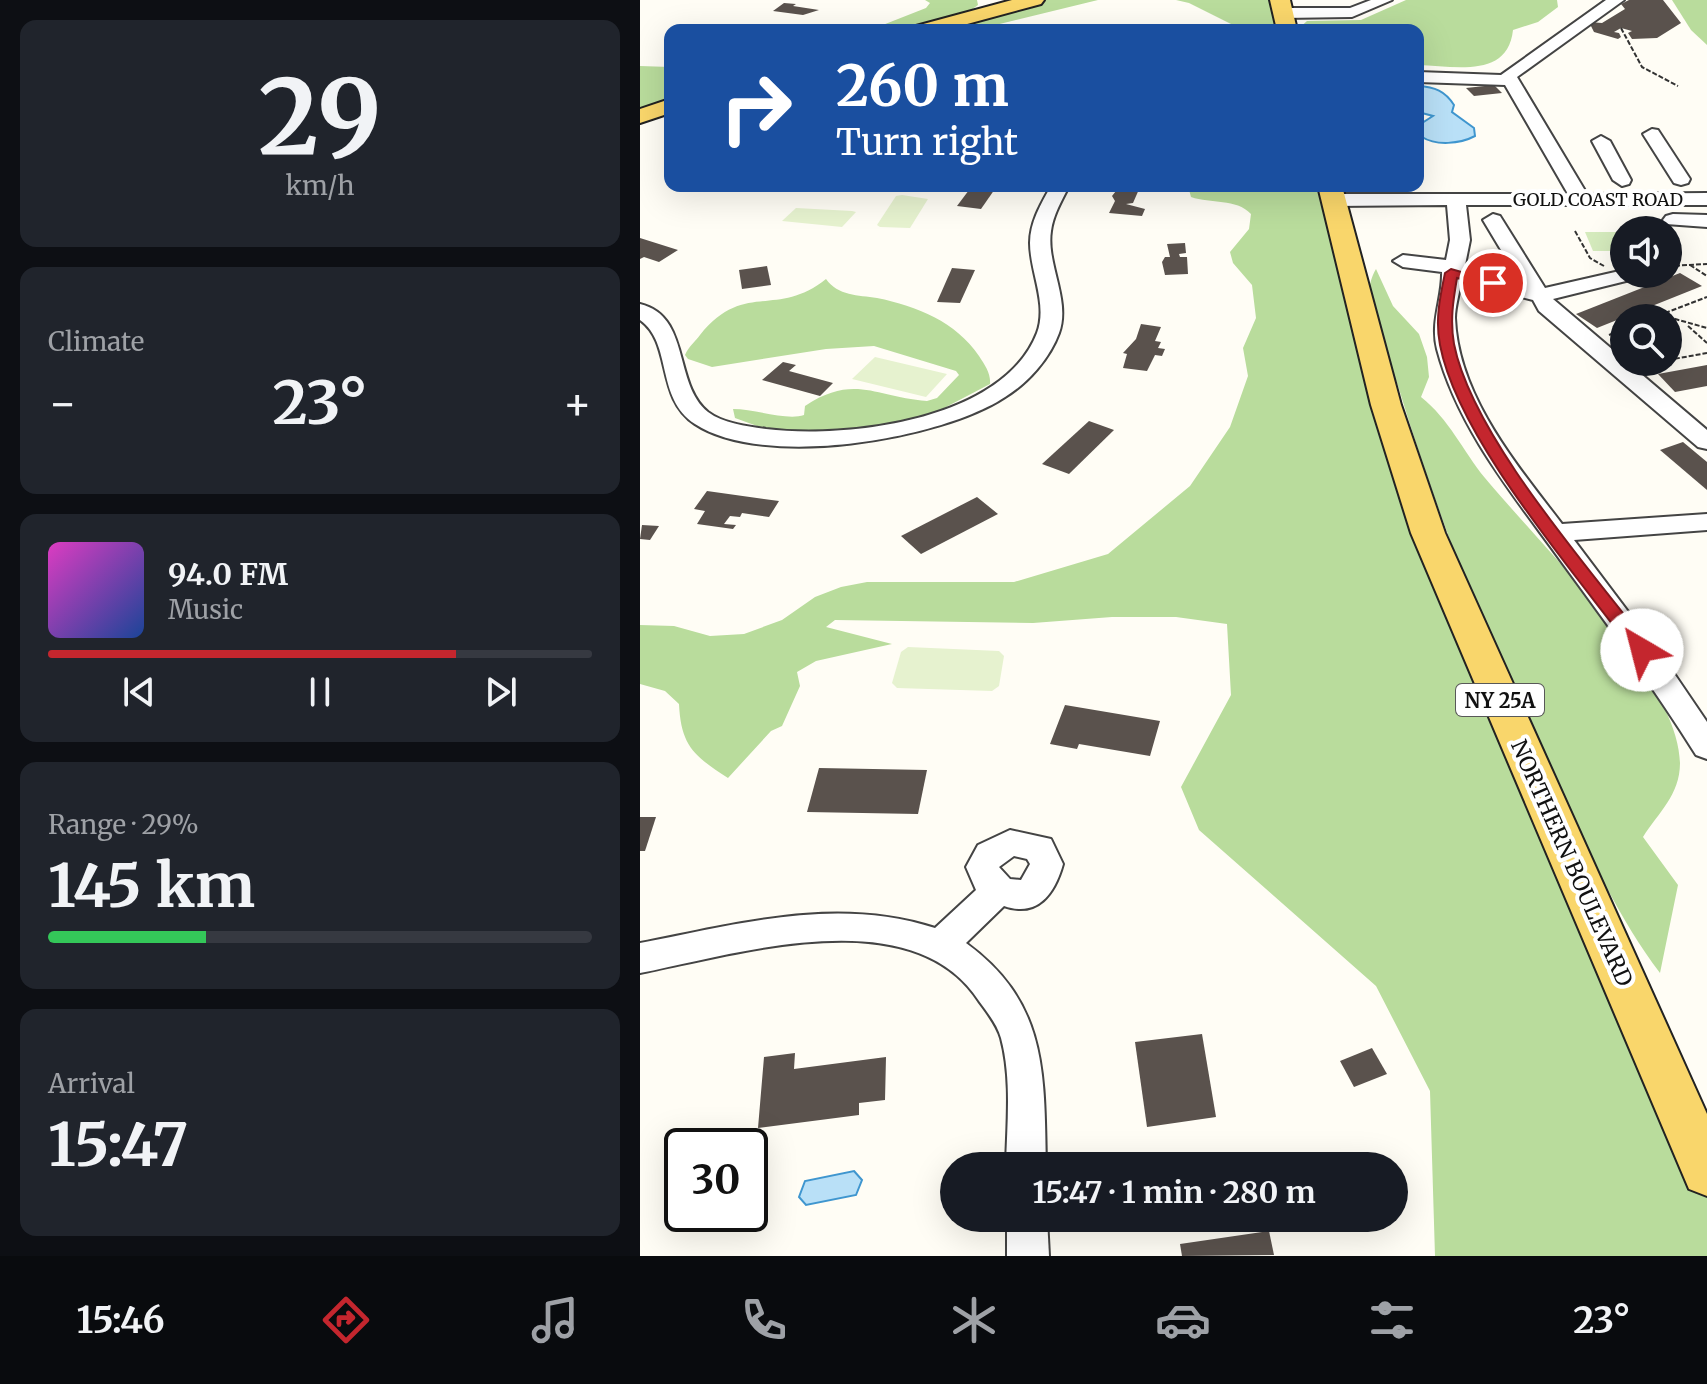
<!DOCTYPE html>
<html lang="en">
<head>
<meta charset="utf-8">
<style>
	body { margin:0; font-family:Merriweather,serif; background:#20242c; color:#f1f3f6; height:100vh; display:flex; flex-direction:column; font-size:30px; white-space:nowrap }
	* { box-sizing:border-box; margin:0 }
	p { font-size:26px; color:#9ea1a6 }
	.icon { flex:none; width:44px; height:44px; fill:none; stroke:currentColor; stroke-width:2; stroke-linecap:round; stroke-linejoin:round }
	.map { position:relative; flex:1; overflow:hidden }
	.details { display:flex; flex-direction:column; gap:20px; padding:20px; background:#0d0f14; width:640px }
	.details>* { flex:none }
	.top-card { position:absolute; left:24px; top:24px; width:760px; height:168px; border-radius:16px; box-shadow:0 8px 32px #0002; background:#1a4fa0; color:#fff; overflow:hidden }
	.tools { position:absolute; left:970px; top:216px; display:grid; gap:16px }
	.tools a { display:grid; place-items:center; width:72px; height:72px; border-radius:50%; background:#171b24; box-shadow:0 8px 32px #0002; font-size:40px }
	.speed { position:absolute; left:24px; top:1128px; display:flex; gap:16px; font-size:40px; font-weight:700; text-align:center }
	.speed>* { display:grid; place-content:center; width:104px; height:104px; border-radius:50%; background:#171b24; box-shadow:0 8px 32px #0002; line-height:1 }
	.speed .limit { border:4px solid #111; border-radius:12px; background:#fff; color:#111 }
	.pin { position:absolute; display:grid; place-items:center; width:68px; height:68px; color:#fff; margin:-34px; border:4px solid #fff; border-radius:50%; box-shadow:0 2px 8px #0007 }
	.me { position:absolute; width:88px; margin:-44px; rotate:323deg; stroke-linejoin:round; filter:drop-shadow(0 0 6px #0008) }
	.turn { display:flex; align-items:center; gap:28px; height:168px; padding:0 40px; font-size:36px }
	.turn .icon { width:104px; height:104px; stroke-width:2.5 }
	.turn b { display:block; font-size:56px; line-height:68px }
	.big { font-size:60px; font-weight:700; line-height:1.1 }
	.details .widget { flex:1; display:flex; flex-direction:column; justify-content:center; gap:12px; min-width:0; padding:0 28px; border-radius:16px; background:#20242c }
	.details .dial { align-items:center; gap:0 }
	.dial b { font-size:104px; line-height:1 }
	.song { display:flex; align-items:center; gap:24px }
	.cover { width:96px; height:96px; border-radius:12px; background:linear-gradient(135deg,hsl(310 70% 55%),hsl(220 70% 35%)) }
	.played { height:8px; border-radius:4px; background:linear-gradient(90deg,#c4262e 75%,#363941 75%) }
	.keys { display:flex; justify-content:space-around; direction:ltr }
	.heat { display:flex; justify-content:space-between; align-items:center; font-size:44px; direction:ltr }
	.charge { height:12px; border-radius:6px; background:linear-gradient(90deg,#34c759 29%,#363941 0) }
	.trip { position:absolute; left:300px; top:1152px; width:468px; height:80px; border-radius:40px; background:#171b24; box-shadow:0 8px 32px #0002; font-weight:700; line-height:80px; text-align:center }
	.dock { display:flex; height:128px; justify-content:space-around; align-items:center; background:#090b0e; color:#9ea1a6 }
	.dock .icon { width:56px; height:56px }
	.dock .on { color:#c4262e }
	.dock b { font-size:36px; color:#f1f3f6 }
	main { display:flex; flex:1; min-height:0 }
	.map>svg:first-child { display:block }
	.green { fill:#d5ebbd }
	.forest { fill:#b9dc9c }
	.pitch { fill:#e6f2cf }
	.water { fill:#b9e0f7; stroke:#3f96cf; stroke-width:2 }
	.building { fill:#5a524d }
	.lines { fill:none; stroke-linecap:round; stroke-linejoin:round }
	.minor-casing { stroke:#444; stroke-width:4 }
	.major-casing { stroke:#222; stroke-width:4 }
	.path { stroke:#333; stroke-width:2; stroke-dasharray:5 2; stroke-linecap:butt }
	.minor { fill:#fff; fill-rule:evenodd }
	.major { fill:#f9d66b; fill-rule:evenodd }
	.route { fill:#c4262e; stroke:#7f191e; stroke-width:2 }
	.labels { text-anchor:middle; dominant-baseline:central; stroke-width:8; stroke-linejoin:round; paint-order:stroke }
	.far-street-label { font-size:18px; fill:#111; stroke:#fff }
	.shield { fill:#fff; stroke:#585858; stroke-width:2 }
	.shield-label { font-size:20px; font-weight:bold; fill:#111 }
	.street-label { font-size:22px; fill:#111; stroke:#fff }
</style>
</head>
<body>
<main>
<section class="details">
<div class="widget dial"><b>29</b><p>km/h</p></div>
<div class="widget"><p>Climate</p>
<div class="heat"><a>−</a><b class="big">23°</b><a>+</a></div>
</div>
<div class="widget">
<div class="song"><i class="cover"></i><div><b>94.0 FM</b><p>Music</p></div></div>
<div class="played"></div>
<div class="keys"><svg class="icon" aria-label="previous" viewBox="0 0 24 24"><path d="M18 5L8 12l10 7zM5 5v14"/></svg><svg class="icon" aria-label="pause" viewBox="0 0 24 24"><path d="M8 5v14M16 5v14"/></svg><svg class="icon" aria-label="next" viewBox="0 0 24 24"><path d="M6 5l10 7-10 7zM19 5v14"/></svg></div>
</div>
<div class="widget"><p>Range · 29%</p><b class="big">145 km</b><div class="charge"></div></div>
<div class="widget"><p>Arrival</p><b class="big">15:47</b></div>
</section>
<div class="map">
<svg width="1067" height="1256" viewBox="0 0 1067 1256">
	<rect width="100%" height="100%" fill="#fffdf5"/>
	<path class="green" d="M945,232H984V251H953Z"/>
	<g class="forest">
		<path d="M285,0H337L338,5C315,25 260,30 230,30L286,8L290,3Z"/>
		<path d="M366,0H458L335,30H283L379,3Z"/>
		<path d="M536,0H640L647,30H603L549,3Z"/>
		<path d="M766,0H917L918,7L898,22L873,30C868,79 814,66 778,65V30H657L667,21L721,20Z"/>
		<path d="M1032,0H1067V45L1051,30Z"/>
		<path d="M0,66L30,67V101L0,111Z"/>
		<path d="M548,186H690L746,405L1067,1171V1256H795L790,1091L736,986L559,830L541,787L591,695L587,624L536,617H472L393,623L195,620L186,627L252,644L176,661L157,672L160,686L142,726L131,731L88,778C54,756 41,746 39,704L25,691L0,684V625L34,626L70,636L104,634L142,620L175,597L201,587L227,582H374L468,554L550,486L590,427L608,376L603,348L616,318L612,285L593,263L590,252L609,229L611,214C596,198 571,204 551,197Z"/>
		<path d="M736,269L753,306L779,334L787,357L789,377L781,397C809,419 823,451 845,478C899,543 1039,680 1040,763C1040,795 1018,813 1003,837L1038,885L1020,973C980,920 952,859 922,799C858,668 801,529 759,389C748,352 714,307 736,269Z"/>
		<path d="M186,279C198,296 218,295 237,298C277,306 316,322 339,356C345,365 351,374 350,384L285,418L224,430L139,434L95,418L93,409C115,409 147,421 164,415L165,406C215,373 237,398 287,401L297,398L319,375L316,371L234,346L186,349L72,367L48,359L45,355C49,346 55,342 60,335C104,280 136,319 186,279Z"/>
	</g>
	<g class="pitch">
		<path d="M262,195L288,199L270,228L240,227L237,225L256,196Z"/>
		<path d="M156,208L212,211L216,212L202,227L142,221Z"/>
		<path d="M235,357L307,374L286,397L212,379Z"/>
		<path d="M268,647L359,651L364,656L359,686L352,691L257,688L252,683L261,652Z"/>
	</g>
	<g class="water">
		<path d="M778,86C795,87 805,91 814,105L812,112L834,128L835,136C820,144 796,146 782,137L779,125L793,116L778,112Z"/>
		<path d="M214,1171L222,1180L216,1195L166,1205L159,1197L165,1181Z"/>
	</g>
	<g class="building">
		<path d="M989,0H1023L1041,23L1017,38L992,39L988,33L992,31L981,28L974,32L979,33L981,37L978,39L954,32L949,22L962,23L985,9L981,4Z"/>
		<path d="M144,3L156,4L153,6L179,10L163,15L133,11Z"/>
		<path d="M854,85L862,93L834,96L826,88Z"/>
		<path d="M332,186H357L341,209L317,206Z"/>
		<path d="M480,186L500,187L493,203L486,204L505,209L502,216L469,213L475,201L472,196Z"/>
		<path d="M0,238L38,250L19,262L4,257L0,259Z"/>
		<path d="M545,243L546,253L539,254L540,257H547L548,274L525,275L522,262L525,257H530L527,244Z"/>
		<path d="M127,266L131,285L102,289L99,270Z"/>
		<path d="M312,268L335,270L320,303L297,302Z"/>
		<path d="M1040,273L1062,286L957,328L936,314Z"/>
		<path d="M501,324L521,327L515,341L521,342L518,348L525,349L522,356L515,355L507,371L483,368L487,354L483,353L496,339Z"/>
		<path d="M143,362L156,365L149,371L193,383L180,396L122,380Z"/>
		<path d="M1067,365V386L1035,392L1018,374Z"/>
		<path d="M449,421L474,430L429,474L402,464Z"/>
		<path d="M1043,442L1067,462V490L1020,450Z"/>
		<path d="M67,491L139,501L129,517L102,513L100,517L90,516L84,524L96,525L93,529L57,524L65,511L54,509Z"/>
		<path d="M337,497L358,514L281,554L261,536Z"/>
		<path d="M2,525L19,526L10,540L0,539Z"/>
		<path d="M425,705L520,721L510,756L439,744L437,749L410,744Z"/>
		<path d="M179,768L287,770L278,814L167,812Z"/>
		<path d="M0,817H16L5,851H0Z"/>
		<path d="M562,1034L576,1117L507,1127L495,1042Z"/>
		<path d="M732,1048L747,1074L714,1087L700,1061Z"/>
		<path d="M155,1053L154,1069L246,1057L245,1100L219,1103V1115L118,1128L124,1057Z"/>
		<path d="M629,1231L634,1255L542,1256L540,1244Z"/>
	</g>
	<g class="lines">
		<defs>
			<g id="minor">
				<path d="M731,0H752L712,17L643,18L635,13L643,8H710Z"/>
				<path d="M966,0H984L877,77L947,194L1067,193V205H826L830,240L824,270L882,285L843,220L853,214L860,216L905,288L984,270V274H997L994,279L913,299L1067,430V449L1058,447L899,311L893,300L821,282C819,294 815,307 815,318C818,396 877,465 922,524L1067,514V530L934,540L1029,666L1067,722V759L1056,755C1014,688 968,625 921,561C875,497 818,429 797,349C790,321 803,297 802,272L763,267L753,261L763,255L806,260L810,240L807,205L694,206L684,200L694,194H928L865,85L778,82V72L861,75Z"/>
				<path d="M1012,129L1018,130L1050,179L1048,183L1041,185L1034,183L1003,134Z"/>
				<path d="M961,136L970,141L991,180L989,184L982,186L973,180L952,141Z"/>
				<path d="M411,186H429C422,200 413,215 411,231C406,264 431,300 419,333C410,358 388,383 365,397C300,440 123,469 55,424C15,398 33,343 0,320V304C51,316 33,384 68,412C84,424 107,426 126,429C206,439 363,421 397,333C408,304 390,272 390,243C390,222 401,204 411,186Z"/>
				<path d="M1033,214L1067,215V227L1026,224L1023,220L1026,216Z"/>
				<path d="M370,830L411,839L423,864C415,893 398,918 364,906L326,943C408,1003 404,1073 406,1166H366C367,1124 372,1079 361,1038C357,1024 347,1012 339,1001C273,898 97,954 0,973V943C98,924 197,896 295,928L336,890L326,867L338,845ZM374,856L387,859L390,864L381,880L370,879L359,867Z"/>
				<path d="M367,1218H407L409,1256H367Z"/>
			</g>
			<g id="major">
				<path d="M372,0H404L401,4L305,30H273L276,26Z"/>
				<path d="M630,0H650L657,30H637Z"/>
				<path d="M30,99V113L0,123V109Z"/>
				<path d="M678,186H702L761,405L805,533L1067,1114V1196L1049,1189L771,533L731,405Z"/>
			</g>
		</defs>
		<use href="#minor" class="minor-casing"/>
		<use href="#major" class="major-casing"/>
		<g class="path">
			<path d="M981,28L1002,67L1038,86"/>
			<path d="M935,231L950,258L964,266"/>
			<path d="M1050,265L1067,276"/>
			<path d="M1028,266L1067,264"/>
			<path d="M1021,315L1067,328"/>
			<path d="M1012,318L1067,297"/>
			<path d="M1048,326L1067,343"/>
			<path d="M969,335L984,329"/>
			<path d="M1028,360L1067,353"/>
			<path d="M1006,364L1015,362"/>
		</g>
		<use href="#minor" class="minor"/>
		<use href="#major" class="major"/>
	</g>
	<path class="route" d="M811,269L860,283L853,287L817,278C813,301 810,321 814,344C832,436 950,569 1008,645V654H995C937,575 818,440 800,345C795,320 800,297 805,273Z"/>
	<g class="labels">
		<g class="far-street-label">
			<text x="958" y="199">GOLD COAST ROAD</text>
		</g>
		<rect class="shield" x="816" y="684" width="88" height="32" rx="6"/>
		<g class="shield-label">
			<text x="860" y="700">NY 25A</text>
		</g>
		<g class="street-label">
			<text transform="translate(932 863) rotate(66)">NORTHERN BOULEVARD</text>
		</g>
	</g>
</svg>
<div class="tools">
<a><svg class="icon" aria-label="sound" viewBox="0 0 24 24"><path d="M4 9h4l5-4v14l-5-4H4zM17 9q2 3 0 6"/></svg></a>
<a><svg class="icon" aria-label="search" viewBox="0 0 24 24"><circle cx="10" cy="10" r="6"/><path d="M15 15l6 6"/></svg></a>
</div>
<div class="speed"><div class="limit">30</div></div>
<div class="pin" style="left:853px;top:283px;background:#d93025"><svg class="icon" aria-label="arrive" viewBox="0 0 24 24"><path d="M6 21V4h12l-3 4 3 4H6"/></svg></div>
<svg class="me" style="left:1002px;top:650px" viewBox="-20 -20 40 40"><circle r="19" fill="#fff"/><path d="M0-13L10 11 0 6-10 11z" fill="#c4262e"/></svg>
<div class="trip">15:47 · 1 min · 280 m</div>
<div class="top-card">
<div class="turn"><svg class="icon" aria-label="right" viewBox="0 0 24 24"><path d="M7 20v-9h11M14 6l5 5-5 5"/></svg><div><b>260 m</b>Turn right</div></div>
</div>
</div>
</main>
<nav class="dock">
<b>15:46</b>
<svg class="icon on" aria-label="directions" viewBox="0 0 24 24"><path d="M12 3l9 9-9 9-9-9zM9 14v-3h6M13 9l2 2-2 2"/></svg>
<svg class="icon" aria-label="music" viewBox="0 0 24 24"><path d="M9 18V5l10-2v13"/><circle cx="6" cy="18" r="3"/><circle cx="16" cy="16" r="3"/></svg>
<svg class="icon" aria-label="phone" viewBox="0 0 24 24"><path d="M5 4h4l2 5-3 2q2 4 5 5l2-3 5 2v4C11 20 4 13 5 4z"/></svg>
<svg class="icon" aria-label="climate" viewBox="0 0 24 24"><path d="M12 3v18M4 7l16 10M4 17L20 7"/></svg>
<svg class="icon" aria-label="car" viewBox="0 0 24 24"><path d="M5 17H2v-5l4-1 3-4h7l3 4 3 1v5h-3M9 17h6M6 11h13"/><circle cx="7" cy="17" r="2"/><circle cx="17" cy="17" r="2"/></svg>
<svg class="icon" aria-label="filters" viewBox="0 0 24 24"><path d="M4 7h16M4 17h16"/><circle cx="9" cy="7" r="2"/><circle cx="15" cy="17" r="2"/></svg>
<b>23°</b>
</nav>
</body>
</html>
